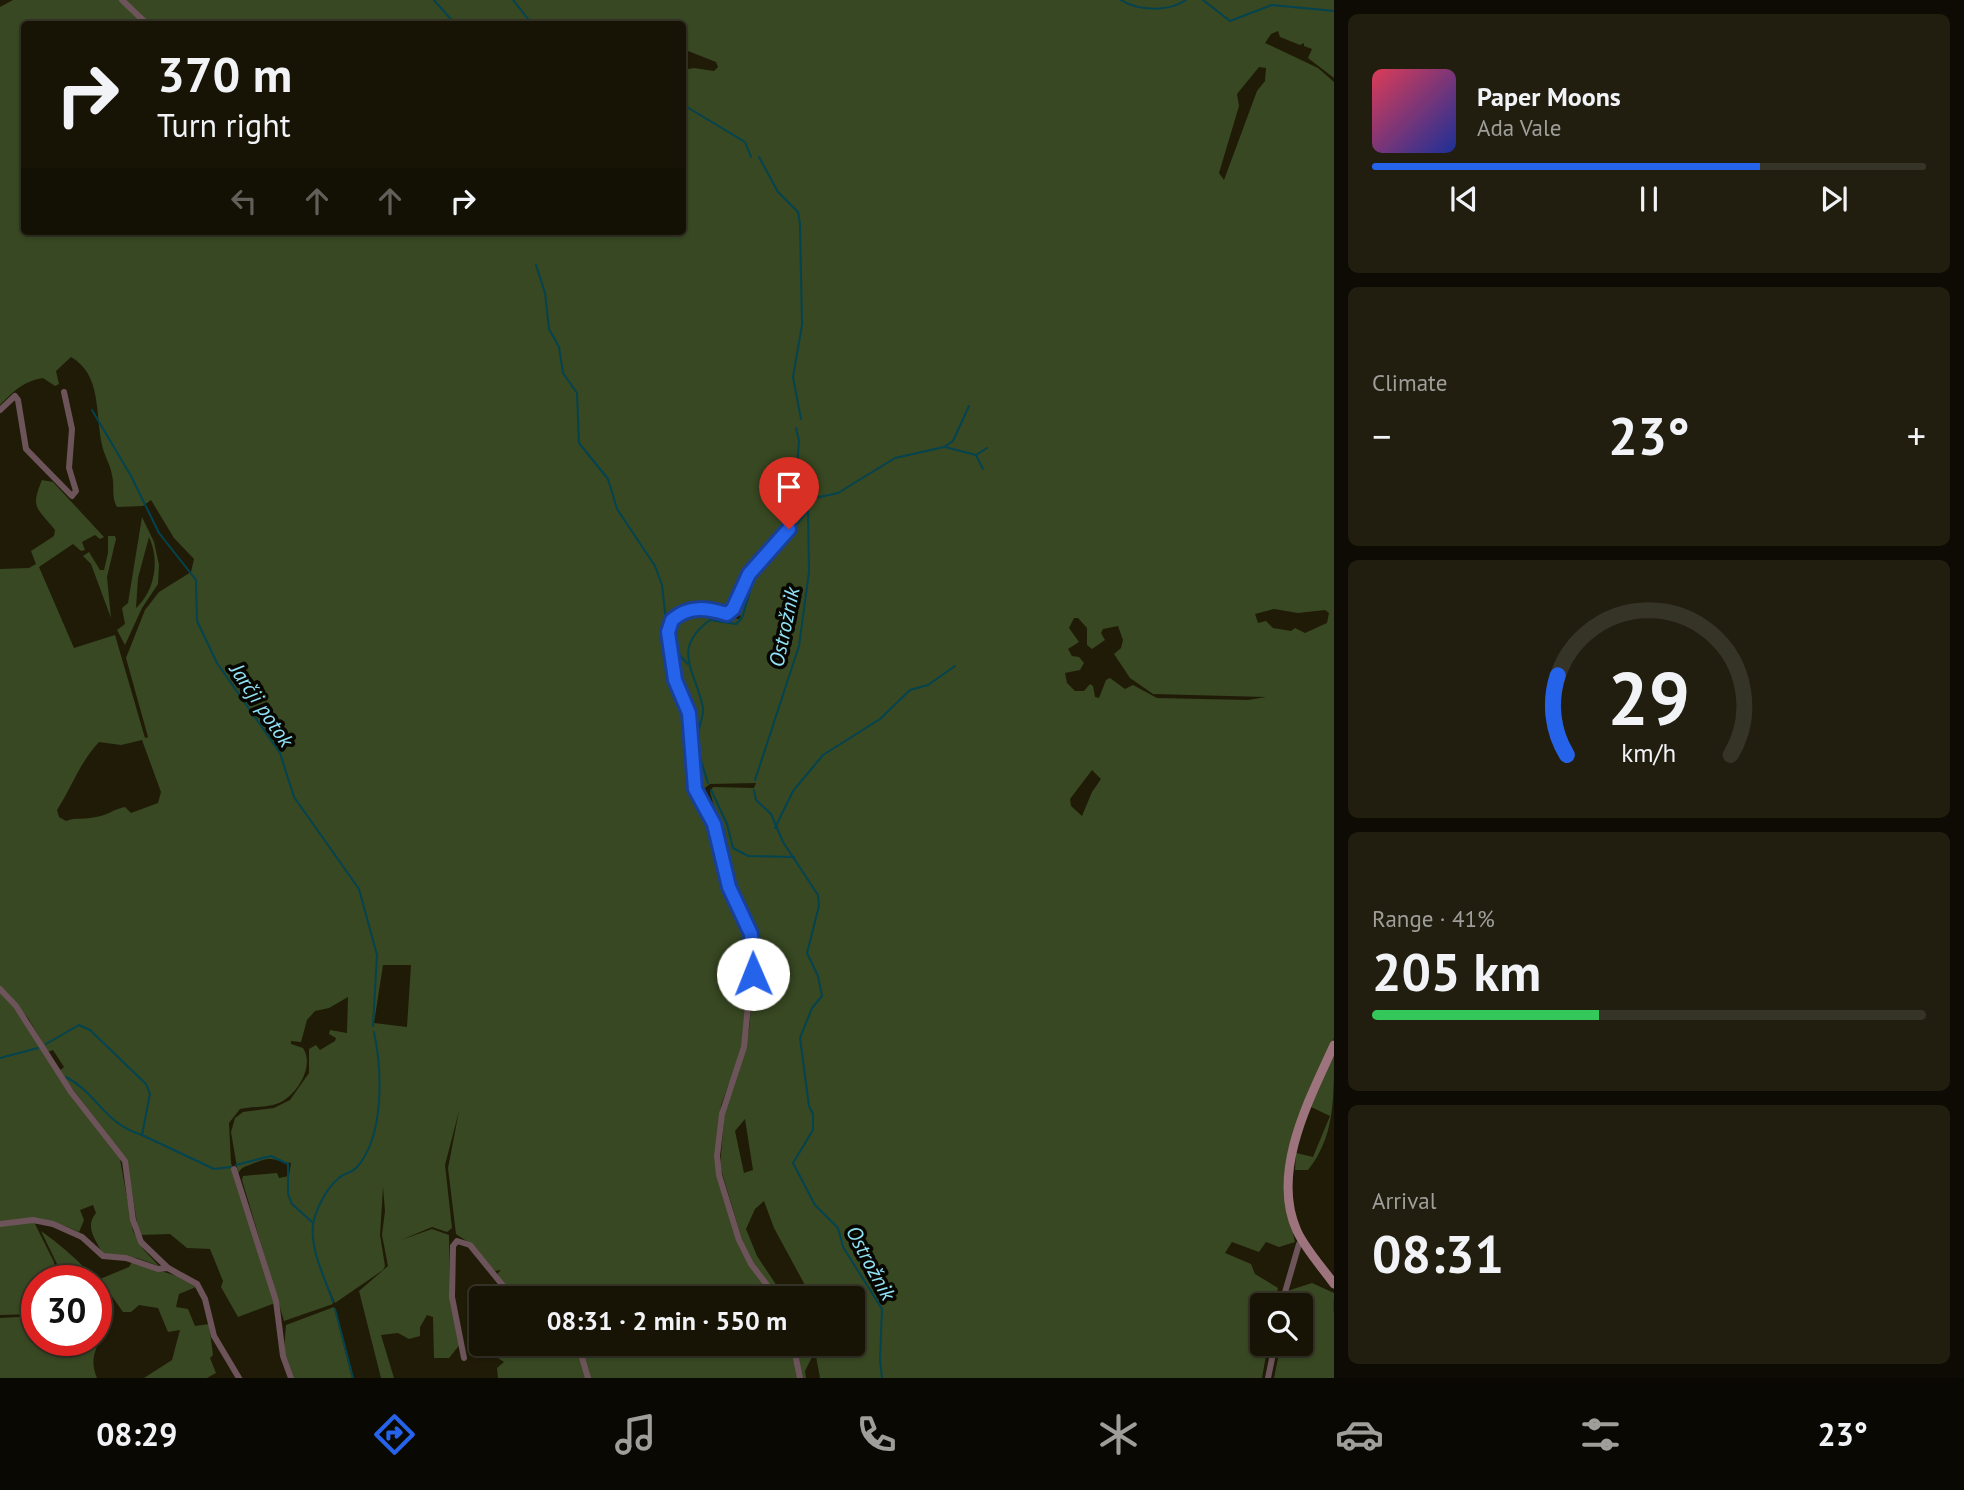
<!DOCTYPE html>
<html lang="en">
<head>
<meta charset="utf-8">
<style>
	body { margin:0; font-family:"PT Sans",sans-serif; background:#211d0f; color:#f1f3f6; height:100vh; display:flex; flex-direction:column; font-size:26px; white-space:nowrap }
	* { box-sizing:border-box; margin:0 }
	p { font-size:23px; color:#9f9e9a }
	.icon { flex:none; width:38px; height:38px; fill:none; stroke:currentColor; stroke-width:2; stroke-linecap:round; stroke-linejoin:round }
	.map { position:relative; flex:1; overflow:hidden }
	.panel { display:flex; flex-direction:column; gap:14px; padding:14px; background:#0d0b03; width:630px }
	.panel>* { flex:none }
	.guide { position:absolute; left:21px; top:21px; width:665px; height:214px; border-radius:7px; box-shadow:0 2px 5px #0004,0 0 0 2px #363327; background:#181405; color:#f1f3f6; overflow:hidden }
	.fabs { position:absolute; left:1250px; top:1293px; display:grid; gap:14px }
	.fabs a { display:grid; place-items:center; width:63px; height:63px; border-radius:7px; background:#181405; box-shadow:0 2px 5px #0004,0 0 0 2px #363327; font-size:35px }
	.speed { position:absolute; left:21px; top:1265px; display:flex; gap:14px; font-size:35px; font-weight:700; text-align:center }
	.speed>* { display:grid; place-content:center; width:91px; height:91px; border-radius:50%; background:#181405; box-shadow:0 2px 5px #0004,0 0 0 2px #363327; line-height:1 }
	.speed .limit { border:10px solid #d22; background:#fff; color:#111 }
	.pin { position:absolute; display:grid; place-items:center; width:60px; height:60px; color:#fff; margin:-72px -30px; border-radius:50% 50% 50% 0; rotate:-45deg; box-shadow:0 0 7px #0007 }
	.pin .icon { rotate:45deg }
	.me { position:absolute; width:77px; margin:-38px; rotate:359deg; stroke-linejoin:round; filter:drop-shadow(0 0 5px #0008) }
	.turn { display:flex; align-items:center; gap:24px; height:147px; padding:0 21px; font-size:32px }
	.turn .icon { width:91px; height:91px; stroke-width:2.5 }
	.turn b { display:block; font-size:49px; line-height:60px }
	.lanes { display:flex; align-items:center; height:66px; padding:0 21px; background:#0003; justify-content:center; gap:35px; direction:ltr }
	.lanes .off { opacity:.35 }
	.big { font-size:52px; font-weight:800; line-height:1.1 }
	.panel .tile { flex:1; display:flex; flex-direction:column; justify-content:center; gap:10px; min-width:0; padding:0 24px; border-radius:10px; background:#211d0f }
	.panel .dial { align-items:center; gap:0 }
	.dial svg { height:182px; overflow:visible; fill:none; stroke:#363327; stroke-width:7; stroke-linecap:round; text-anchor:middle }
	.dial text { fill:#f1f3f6; stroke:none }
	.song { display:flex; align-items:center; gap:21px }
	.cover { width:84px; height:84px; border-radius:10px; background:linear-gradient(135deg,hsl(350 70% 55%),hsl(230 70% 35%)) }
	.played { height:7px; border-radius:4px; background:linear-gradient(90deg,#2563eb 70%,#363327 70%) }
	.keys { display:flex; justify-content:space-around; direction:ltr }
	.heat { display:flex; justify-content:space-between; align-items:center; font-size:38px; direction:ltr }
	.charge { height:10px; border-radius:5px; background:linear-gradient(90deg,#34c759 41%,#363327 0) }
	.trip { position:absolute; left:469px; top:1286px; width:396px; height:70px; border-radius:7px; background:#181405; box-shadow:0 2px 5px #0004,0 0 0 2px #363327; font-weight:800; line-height:70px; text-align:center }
	.tabs { display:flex; height:112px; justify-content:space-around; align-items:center; background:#0a0802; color:#9f9e9a }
	.tabs .icon { width:49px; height:49px }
	.tabs .active { color:#2563eb }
	.tabs b { font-size:32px; color:#f1f3f6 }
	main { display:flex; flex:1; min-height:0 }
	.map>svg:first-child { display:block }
	.green { fill:#384822; fill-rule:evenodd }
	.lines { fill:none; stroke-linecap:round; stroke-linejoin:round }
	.stream { stroke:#044350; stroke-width:2 }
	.street { stroke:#6d545a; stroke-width:6 }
	.secondary { stroke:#9d747d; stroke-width:9 }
	.route-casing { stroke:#184099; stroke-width:18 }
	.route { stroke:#2563eb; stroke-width:12 }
	.labels { text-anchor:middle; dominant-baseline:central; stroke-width:7; stroke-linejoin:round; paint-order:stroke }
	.water-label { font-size:21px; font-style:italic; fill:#90e2f7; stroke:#080601 }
</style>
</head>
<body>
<main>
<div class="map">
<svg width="1334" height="1378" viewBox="0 0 1334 1378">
	<rect width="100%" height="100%" fill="#201b07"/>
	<g class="green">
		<path d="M13,0H1334V78L1308,58L1312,49L1304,46V43L1300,45L1280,37L1278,31L1271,34L1265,43L1318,68L1334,82V1038L1293,1135L1291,1225L1295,1242L1279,1247L1266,1242L1259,1252L1232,1242L1225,1253L1251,1264L1255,1274L1278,1288L1274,1305L1262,1306V1344H1268L1262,1378H820L815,1351L805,1371L806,1378H801L794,1344H852V1298H812L774,1228L764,1201L755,1209L746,1229L757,1256L785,1298H779L752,1263L743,1243L720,1166L725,1107L749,1030L755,954L753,933L731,890L726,859L728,856L710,792L713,787L754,788L756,783L710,784L705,788L727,893L752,944L744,1044L721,1105L716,1150L725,1202L741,1250L775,1298H515L497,1274L501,1270L495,1271L471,1244L456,1234L448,1168L459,1111L445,1165L452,1228L447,1232L432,1227L401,1240L432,1229L449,1235L450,1297L461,1343L449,1358H434L433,1317L427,1315L420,1327V1336L409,1339L398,1333L381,1335L394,1378H381L359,1291L388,1266L382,1235L385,1211L383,1187L380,1235L385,1266L383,1270L335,1303L325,1279L333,1304L284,1321L242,1180L243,1176L277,1173L279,1178L289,1176L291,1163C271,1160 273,1155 252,1164C245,1167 243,1166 238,1173L231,1132L235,1118L243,1112L274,1108L290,1100L309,1073V1049L316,1045L320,1050L335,1041L336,1038L329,1034L330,1030L347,1033L348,997L329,1008L315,1011L307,1020L301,1042L291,1041V1044L303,1048C315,1066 297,1095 279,1103C267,1108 252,1106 240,1109L229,1123L231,1163L275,1303L238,1317L221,1287L223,1281L210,1249L187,1248L170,1234L139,1235L127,1161L59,1071L64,1067L53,1050L48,1052L28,1018L0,987V569L29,568L36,564L31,551L54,536L55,530C37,507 30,509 42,480L53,482L104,537L100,539L95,535L82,542L85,550L81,551L73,544L39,567L74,648L115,635L145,738L148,737L126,658L145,610L159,592L191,572L194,559L174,538L151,500L143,506L117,507C111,497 115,487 112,475C110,464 104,455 102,445C95,413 102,375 71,357L56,371L59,384L55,386L43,378C23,381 13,392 0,405V7ZM24,24H682L683,49L716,62L718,67L714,71L694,68L683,70L682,231H24ZM1259,67L1266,68L1265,81L1257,91L1224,180L1219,173L1239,106L1237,94ZM699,603L715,605L741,616L739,619C708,614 687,600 666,633L667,612H679ZM1274,609L1298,613L1325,610L1329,613L1327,623L1305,633L1295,628L1291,631L1273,628L1266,621L1258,623L1255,614ZM1074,618H1078L1087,628V645L1092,649L1105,640L1101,633L1103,629L1118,626L1123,640L1121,648L1114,654L1130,678L1153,694L1266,697L1248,700L1157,698L1133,685L1125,689L1110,678L1106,680L1099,698L1095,697L1093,686L1090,684L1084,691H1075L1067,683L1065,673L1080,670L1084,663L1079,657L1072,656L1068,649L1079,642L1069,628ZM142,740L161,792L158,803L131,813L125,807C114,809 106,816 96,817C84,820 77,817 66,821L59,817L57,810C72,787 80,762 99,742L121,745ZM1092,770L1101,779L1092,792L1082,816L1071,806L1070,799ZM383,965H411L407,1027L374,1023ZM745,1119L753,1170L744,1173L735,1131Z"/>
		<path d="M142,517L154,542L159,565L158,584L142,608L125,645L117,630L125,624L122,608L128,603ZM149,537C160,560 155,591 136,608L138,578Z"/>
		<path d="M108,536H115L116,539L107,577L111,618L91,564L83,556L89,552L100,570H104L108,553Z"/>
		<path d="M0,993L14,1008L72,1097L120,1159L133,1231L143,1249L159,1266L137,1258L103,1254C96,1240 84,1227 96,1213L93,1205L80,1210L84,1220L79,1232C52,1219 30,1216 0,1222Z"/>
		<path d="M1334,1055C1334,1100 1334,1138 1308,1170H1295L1296,1153L1313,1157L1330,1116L1309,1106Z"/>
		<path d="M34,1222L54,1262L55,1281H37V1314L0,1315V1226Z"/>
		<path d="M41,1231C68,1250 92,1273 112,1300L96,1301V1281H58L57,1264Z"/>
		<path d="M132,1262L177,1276L196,1287L179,1294L176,1307L188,1309L195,1326L209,1324L213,1355L210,1358L216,1373L207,1378H144L172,1360L180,1330L168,1332L158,1308L139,1305L131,1312H123L100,1279L129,1267Z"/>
		<path d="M1312,1283L1334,1293V1378H1274L1281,1344H1300V1306L1285,1305L1287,1291Z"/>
		<path d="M334,1307L352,1378H294L284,1351L286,1325Z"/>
		<path d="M37,1316V1340H96V1321L108,1326C98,1345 88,1356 97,1378H0V1318Z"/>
		<path d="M501,1344H576L586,1378H498L497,1368L504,1362L495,1356Z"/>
		<path d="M580,1344H791L798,1378H590Z"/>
	</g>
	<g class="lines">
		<g class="stream">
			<path d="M434,0L455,24"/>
			<path d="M513,0L532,24"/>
			<path d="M1121,0C1138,11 1169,12 1186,0"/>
			<path d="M1203,0L1230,21L1272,5L1334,11"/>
			<path d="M682,96L685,95L687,107L745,142L751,157"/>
			<path d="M759,157L778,192L798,212L800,224L802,325L793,377L801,419"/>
			<path d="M536,265L545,293L549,329L559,347L563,373L577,393L579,443L608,479L617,509L655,566L662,585L666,621"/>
			<path d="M92,410L131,476L159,533L196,580L197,621L217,663L280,753L294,797L359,889L377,955L373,1026"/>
			<path d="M796,428L799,441L797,467L804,507"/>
			<path d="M945,447L976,455L987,448"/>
			<path d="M976,455L983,469"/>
			<path d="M810,505L815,498L838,493L895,458L944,447L953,441L969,406"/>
			<path d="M672,632L680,656L688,664"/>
			<path d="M755,780L799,646L809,572L808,510"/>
			<path d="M708,783C702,765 696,748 699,729C700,723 704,714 703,708C696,671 670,649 710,620L736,624L742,618L755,575L806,513"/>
			<path d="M711,790L727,824L733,848L748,856L794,857"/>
			<path d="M754,790L756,800L771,814L783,842L818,895L819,906L807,953L818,976L822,996L812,1008L800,1038L809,1106L813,1114V1130L793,1163L815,1205L838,1228L843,1247L882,1309L880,1360L882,1378"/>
			<path d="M775,828L793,791L823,755L880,719L910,690L928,685L955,666"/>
			<path d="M46,1044L79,1025L90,1030L146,1084L150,1094L142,1135L214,1169L231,1167"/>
			<path d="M0,1058L38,1048"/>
			<path d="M66,1077C98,1094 102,1122 142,1135"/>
			<path d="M236,1165L271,1156L288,1164V1194L292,1204L312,1222"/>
			<path d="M1334,1301V1311"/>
			<path d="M333,1302C325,1278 310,1250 313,1224C316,1209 327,1187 339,1178C344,1173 352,1173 357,1167C385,1135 382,1070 374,1032"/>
			<path d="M335,1309L353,1378"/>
		</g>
		<g class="street">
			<path d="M122,0L147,24"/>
			<path d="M0,410L15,396L18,400L26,449L72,496L76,491L69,468L72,429L64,392"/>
			<path d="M0,989L16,1006L71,1092L125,1161L133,1220L141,1242L168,1268L197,1284L205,1299L214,1336L239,1378"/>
			<path d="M234,1169L276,1301L283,1356L291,1378"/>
			<path d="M0,1224L33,1220L53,1224L82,1237L103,1256L126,1258L158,1269L168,1268"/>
			<path d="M777,1298L751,1264L739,1240L719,1175L717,1156L722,1114L744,1047L754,944L729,887L714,824L695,789L689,713L675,680L668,632L672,620C689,605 707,608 727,613L733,609L749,574L807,506"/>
			<path d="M1281,1306L1299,1244L1303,1240"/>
			<path d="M578,1344L588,1378"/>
			<path d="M793,1344L800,1378"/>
			<path d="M464,1358L452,1297L453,1246L457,1241L470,1245L513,1298"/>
			<path d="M1268,1378L1275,1344"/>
		</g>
		<path class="secondary" d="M1334,1045C1310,1098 1270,1172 1297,1231C1306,1250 1322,1267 1334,1284"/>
	</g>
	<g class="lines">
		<defs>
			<path id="route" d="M753,974L751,934L729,887L714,824L695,789L689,713L675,680L668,632L672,620C689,605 707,608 727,614L733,609L749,574L789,529"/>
		</defs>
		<use href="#route" class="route-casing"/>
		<use href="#route" class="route"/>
	</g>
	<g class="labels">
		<g class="water-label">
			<text transform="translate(784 627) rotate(-78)">Ostrožnik</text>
			<text transform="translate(262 705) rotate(56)">Jarčji potok</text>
			<text transform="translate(871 1263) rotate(62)">Ostrožnik</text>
		</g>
	</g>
</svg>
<div class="fabs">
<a><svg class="icon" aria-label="search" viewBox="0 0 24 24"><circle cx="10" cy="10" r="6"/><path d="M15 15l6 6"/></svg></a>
</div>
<div class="speed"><div class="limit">30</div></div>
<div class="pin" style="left:789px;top:529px;background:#d93025"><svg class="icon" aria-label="arrive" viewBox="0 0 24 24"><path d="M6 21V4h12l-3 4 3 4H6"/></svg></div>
<svg class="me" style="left:753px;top:974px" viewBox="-20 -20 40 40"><circle r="19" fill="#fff"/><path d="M0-13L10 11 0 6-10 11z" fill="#2563eb"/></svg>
<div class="trip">08:31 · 2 min · 550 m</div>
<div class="guide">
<div class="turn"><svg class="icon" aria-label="right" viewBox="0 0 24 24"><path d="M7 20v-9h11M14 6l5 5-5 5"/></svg><div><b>370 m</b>Turn right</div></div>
<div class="lanes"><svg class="icon off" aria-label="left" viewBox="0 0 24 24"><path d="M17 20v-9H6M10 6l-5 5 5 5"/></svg><svg class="icon off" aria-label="ahead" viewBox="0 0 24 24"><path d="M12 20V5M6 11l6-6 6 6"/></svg><svg class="icon off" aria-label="ahead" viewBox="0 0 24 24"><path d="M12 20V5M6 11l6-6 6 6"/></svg><svg class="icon" aria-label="right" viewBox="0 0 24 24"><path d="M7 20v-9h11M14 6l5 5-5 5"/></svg></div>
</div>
</div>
<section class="panel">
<div class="tile">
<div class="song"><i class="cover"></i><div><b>Paper Moons</b><p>Ada Vale</p></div></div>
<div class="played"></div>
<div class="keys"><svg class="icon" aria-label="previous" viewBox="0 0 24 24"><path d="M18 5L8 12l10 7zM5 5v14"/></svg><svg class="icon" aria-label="pause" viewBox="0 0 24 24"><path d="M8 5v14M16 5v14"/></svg><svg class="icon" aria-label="next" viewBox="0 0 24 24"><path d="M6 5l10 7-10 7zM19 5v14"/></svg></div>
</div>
<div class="tile"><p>Climate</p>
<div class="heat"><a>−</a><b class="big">23°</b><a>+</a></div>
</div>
<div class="tile dial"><svg viewBox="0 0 100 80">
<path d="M14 69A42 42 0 1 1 86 69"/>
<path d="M14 69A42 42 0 0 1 10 34" stroke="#2563eb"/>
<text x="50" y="56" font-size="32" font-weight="700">29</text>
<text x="50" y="72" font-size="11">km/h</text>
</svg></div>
<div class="tile"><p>Range · 41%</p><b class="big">205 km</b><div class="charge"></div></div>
<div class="tile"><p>Arrival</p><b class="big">08:31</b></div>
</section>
</main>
<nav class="tabs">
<b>08:29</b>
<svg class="icon active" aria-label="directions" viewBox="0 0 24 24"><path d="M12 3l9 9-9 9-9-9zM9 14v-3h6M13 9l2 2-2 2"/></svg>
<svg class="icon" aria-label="music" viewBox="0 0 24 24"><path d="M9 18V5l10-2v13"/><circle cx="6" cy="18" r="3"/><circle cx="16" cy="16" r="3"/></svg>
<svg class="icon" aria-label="phone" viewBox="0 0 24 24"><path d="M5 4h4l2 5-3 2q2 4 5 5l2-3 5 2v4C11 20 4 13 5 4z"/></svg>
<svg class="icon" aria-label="climate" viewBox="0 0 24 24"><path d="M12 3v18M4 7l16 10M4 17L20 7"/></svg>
<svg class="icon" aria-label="car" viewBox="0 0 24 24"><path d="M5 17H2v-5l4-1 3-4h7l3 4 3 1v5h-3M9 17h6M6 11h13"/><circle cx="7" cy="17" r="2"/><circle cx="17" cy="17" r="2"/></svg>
<svg class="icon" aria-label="filters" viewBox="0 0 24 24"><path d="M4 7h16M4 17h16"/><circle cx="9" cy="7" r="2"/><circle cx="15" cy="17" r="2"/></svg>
<b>23°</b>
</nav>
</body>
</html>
